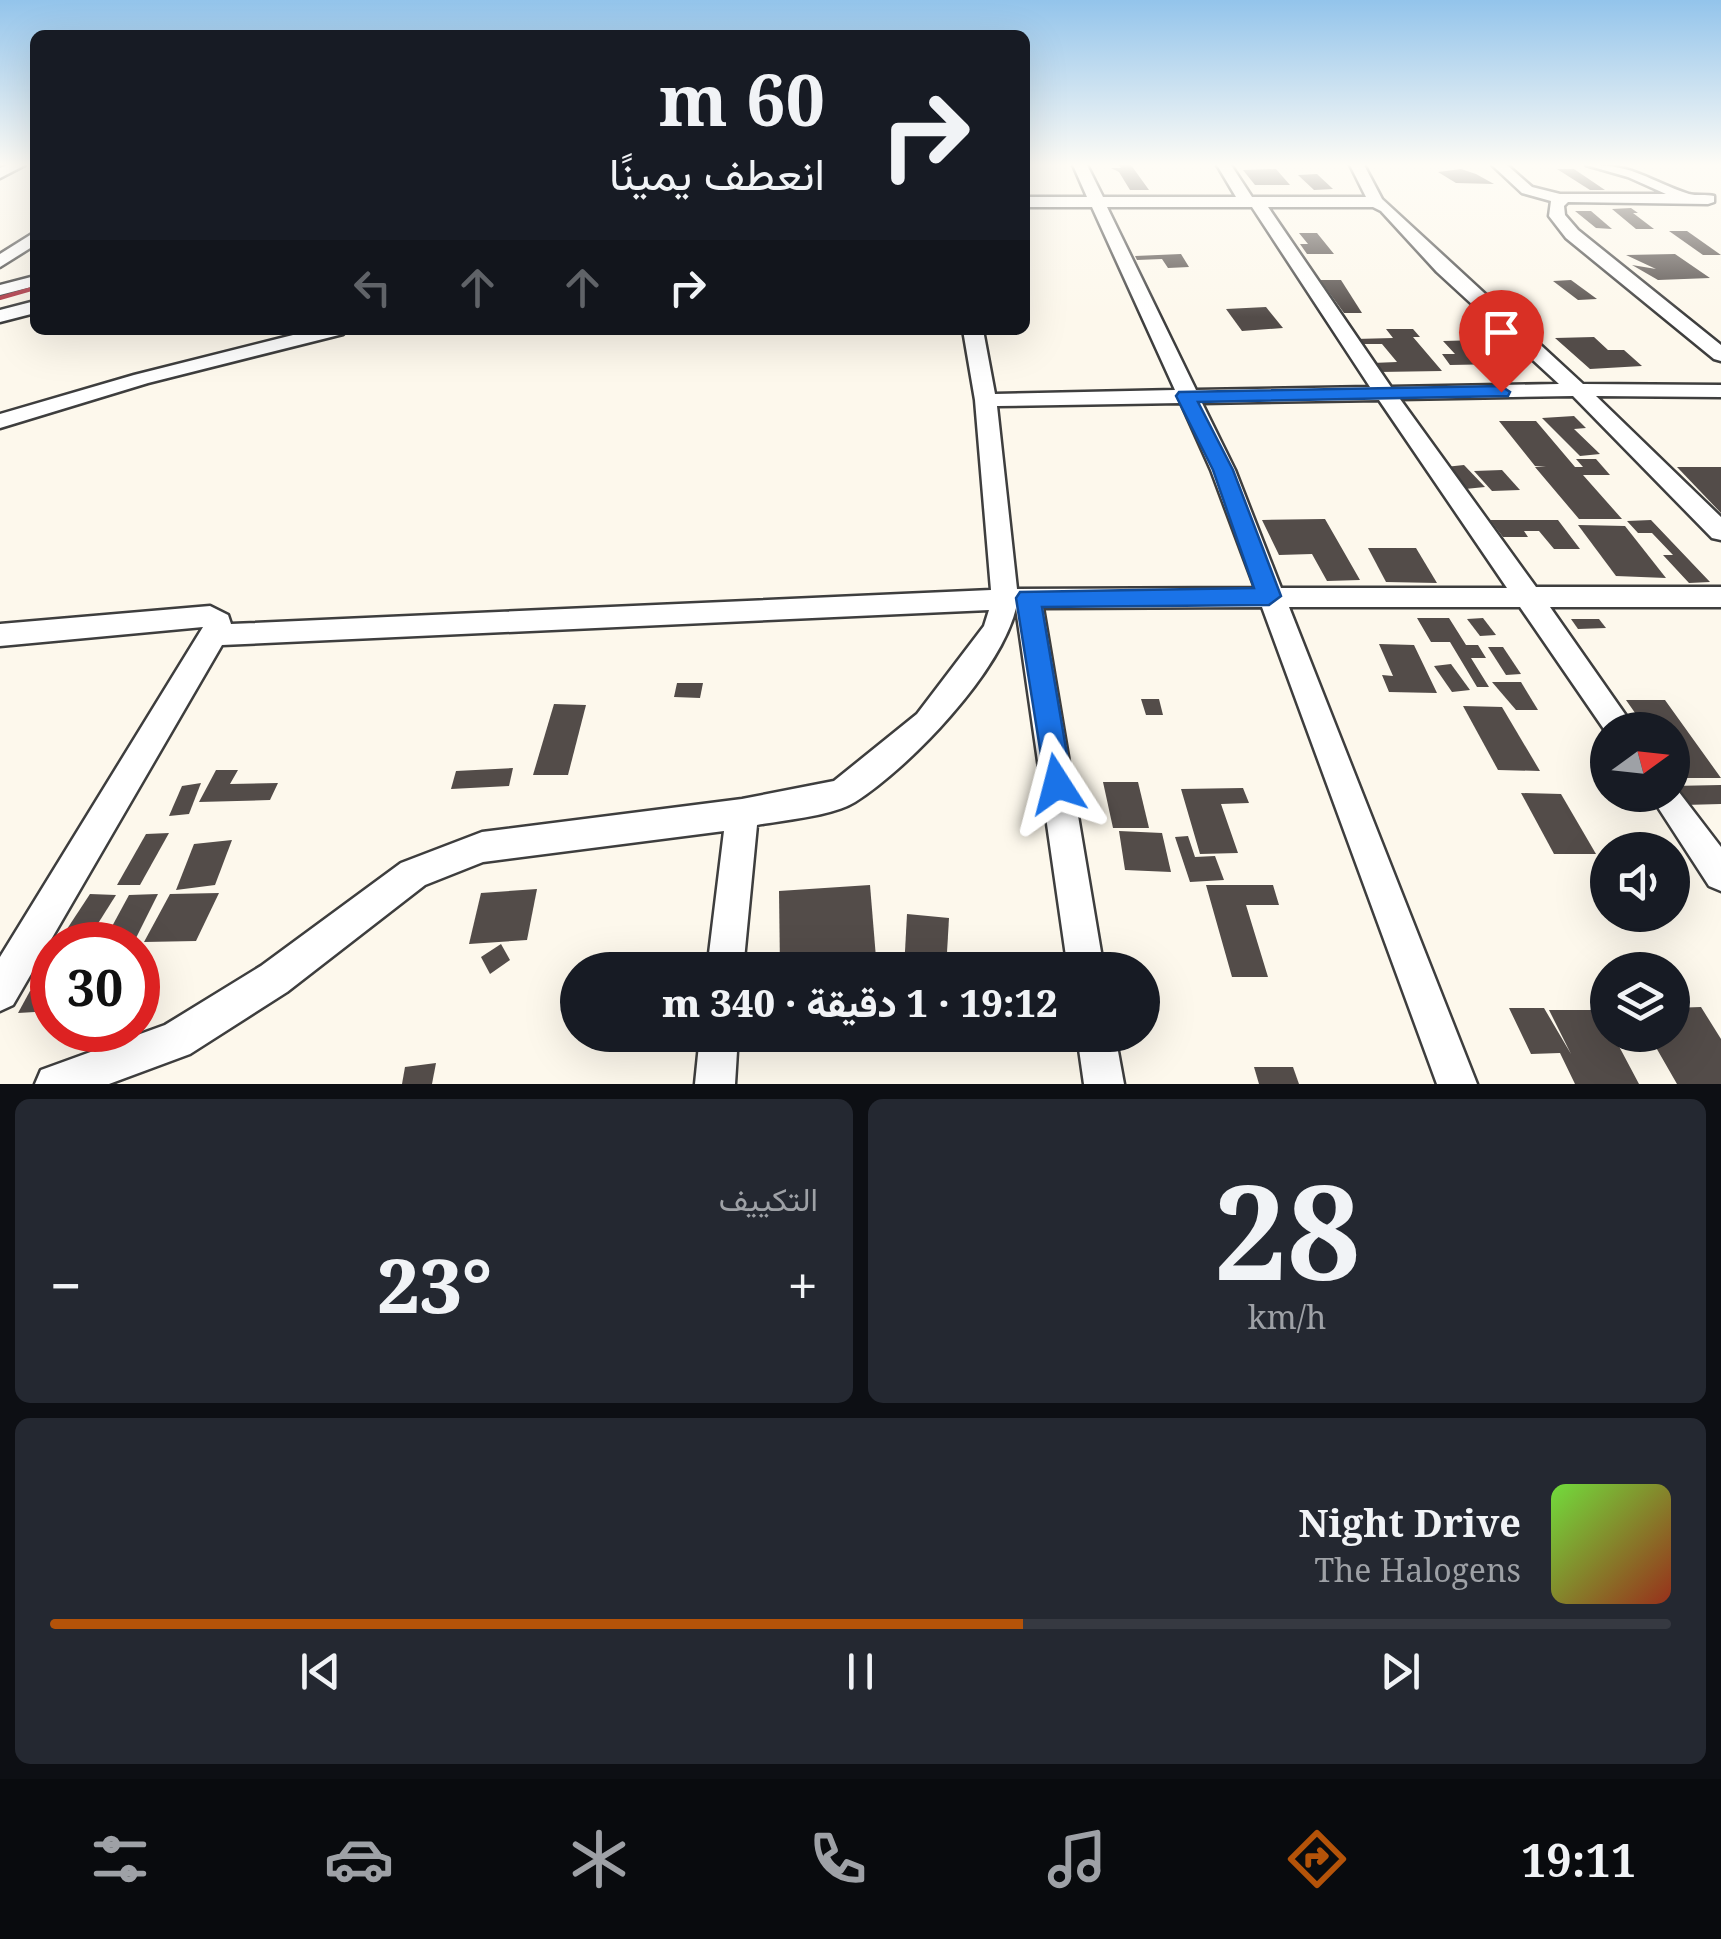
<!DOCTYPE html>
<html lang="ar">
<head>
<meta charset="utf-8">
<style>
	body { margin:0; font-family:"Noto Serif",Vazirmatn,serif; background:#242831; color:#f1f3f6; direction:rtl; height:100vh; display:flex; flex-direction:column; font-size:38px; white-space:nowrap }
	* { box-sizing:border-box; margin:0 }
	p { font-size:32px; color:#9ea1a6 }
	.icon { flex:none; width:55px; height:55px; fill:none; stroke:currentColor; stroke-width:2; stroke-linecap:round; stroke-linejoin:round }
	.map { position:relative; height:1084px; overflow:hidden; direction:ltr }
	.sheet { display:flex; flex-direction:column; gap:15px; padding:15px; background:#0d0f14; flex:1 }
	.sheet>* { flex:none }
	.banner { position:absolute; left:30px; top:30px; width:1000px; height:305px; border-radius:15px; box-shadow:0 10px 40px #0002; direction:rtl; background:#171b24; color:#f1f3f6; overflow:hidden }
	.needle { width:65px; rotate:75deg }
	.fabs { position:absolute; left:1590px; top:712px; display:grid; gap:20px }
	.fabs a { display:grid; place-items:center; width:100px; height:100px; border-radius:50%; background:#171b24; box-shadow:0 10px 40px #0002; font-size:50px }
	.speed { position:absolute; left:30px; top:922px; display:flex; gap:20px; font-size:50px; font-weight:700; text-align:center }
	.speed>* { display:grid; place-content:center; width:130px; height:130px; border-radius:50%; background:#171b24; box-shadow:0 10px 40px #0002; line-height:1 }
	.speed .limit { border:15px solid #d22; background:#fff; color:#111 }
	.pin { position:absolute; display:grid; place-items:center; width:85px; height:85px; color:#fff; margin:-102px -42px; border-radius:50% 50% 50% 0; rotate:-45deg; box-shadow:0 0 10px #0007 }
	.pin .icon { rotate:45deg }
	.me { position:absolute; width:110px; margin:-55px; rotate:351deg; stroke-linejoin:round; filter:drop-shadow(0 0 8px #0008) }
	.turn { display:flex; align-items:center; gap:35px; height:210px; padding:0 40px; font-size:45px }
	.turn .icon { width:130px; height:130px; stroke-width:2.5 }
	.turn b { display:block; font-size:70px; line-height:85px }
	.lanes { display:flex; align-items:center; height:95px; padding:0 40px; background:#0003; justify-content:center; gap:50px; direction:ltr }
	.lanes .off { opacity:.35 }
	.big { font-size:75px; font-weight:800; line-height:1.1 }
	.sheet .tile { flex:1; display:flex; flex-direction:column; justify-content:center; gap:15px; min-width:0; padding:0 35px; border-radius:15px; background:#242831 }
	.sheet .dial { align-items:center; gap:0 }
	.dial b { font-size:130px; line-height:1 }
	.song { display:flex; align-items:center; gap:30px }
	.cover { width:120px; height:120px; border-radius:15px; background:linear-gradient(135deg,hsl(100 70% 55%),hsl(10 70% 35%)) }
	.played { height:10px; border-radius:5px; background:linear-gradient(90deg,#b45309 60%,#363941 60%) }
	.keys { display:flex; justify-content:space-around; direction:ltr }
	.heat { display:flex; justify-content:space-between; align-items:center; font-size:55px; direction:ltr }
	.sheet .tiles { flex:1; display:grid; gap:15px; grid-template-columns:1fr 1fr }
	.tile:last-child { grid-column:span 2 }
	.trip { position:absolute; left:560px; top:952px; width:600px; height:100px; border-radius:50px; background:#171b24; box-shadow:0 10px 40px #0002; font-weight:800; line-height:100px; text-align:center; direction:rtl }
	.tab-bar { display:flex; height:160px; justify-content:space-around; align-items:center; background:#090b0e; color:#9ea1a6 }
	.tab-bar .icon { width:70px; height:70px }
	.tab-bar .selected { color:#b45309 }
	.tab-bar b { font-size:45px; color:#f1f3f6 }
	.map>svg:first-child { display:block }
	.building { fill:#534c49 }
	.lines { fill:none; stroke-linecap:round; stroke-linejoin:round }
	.minor-casing { stroke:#3e3e3e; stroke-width:5 }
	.minor { fill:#fff; fill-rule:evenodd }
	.rail { stroke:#ac3240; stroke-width:4 }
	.route { fill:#1a73e8; stroke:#114b97; stroke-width:2.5 }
</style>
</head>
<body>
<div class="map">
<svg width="1721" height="1084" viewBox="0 0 1721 1084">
	<rect width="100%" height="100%" fill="#fdf8ec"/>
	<g class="building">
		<path d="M1119,165H1131L1149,190H1130L1119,172L1111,168H1121Z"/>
		<path d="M1276,169L1290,185H1255L1243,170Z"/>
		<path d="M1461,169L1476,174L1494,184L1456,183L1438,172Z"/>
		<path d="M1557,169H1574L1605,190H1590Z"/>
		<path d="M1317,174L1333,189L1314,190L1298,175Z"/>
		<path d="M1631,208L1638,213H1633L1654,229H1636L1612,209Z"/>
		<path d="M1575,211H1591L1612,229L1596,228Z"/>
		<path d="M1669,231H1687L1721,255H1703Z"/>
		<path d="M1299,233H1317L1334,254H1307L1300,244H1308Z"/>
		<path d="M1181,254L1189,267L1168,268L1162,259L1137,260L1135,256Z"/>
		<path d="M1675,254L1710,278L1658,280L1632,265L1656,269L1626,255Z"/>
		<path d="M1320,280H1341L1362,313H1344Z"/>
		<path d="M1571,280L1597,299L1578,300L1553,281Z"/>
		<path d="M1266,307L1283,328L1242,331L1226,309Z"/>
		<path d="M1386,329H1413L1420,337H1413L1442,371L1379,372L1372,363L1397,362L1382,344H1359L1355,339L1393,338Z"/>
		<path d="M1594,337L1608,350H1624L1642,366L1590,369L1555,338Z"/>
		<path d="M1481,340L1502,364L1450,365L1442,354H1455L1443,341Z"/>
		<path d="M1574,416L1586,428L1574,429L1600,454L1580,456L1542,418Z"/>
		<path d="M1499,421H1536L1575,467H1583L1576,459H1596L1610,475H1583L1622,519H1579L1535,467L1546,466H1535Z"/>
		<path d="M1464,465L1485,487L1465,489L1445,467Z"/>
		<path d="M1677,467H1721V513Z"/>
		<path d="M1502,470L1520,490L1492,491L1474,471Z"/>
		<path d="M1325,519L1360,580L1327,581L1312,554L1279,555L1262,520Z"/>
		<path d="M1490,520H1558L1580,549H1554L1539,531H1524L1528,537H1503Z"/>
		<path d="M1651,520L1710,582L1689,583L1663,555H1673L1652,533H1638L1627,521Z"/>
		<path d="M1578,525L1625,526L1666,578L1616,576Z"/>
		<path d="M1368,548H1416L1437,583L1386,582Z"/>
		<path d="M1417,618H1449L1466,645H1478L1486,658H1471L1489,687H1477L1450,642H1431Z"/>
		<path d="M1483,618L1496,635L1480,636L1467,619Z"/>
		<path d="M1571,619H1599L1606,628L1578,629Z"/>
		<path d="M1379,644L1414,645L1437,693L1389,692L1382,675L1393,676Z"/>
		<path d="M1488,647H1503L1521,674L1506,675Z"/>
		<path d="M1451,664L1470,690L1452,692L1434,666Z"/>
		<path d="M1492,682H1521L1538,710H1516Z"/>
		<path d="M677,683H703L700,698L674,697Z"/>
		<path d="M1141,699H1159L1163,715H1146Z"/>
		<path d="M1626,700H1665L1721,778H1682L1672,766V730H1647Z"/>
		<path d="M554,704L586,705L568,775H533Z"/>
		<path d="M1463,706L1502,707L1540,771L1498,770Z"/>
		<path d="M513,768L509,786L451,789L456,771Z"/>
		<path d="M216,770H238L230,784L278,783L270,800L199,802Z"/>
		<path d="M1103,782H1138L1149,828H1113Z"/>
		<path d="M201,783L189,814L169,816L182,786Z"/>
		<path d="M1721,785V804L1684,805L1672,786Z"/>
		<path d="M1243,788L1249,803L1221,804L1238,853L1200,854L1181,789Z"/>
		<path d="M1521,793L1561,794L1596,854H1554Z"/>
		<path d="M1119,831L1162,833L1171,872L1125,870Z"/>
		<path d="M169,833L140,885H117L146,834Z"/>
		<path d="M1188,836L1195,857L1215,856L1224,880L1190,882L1175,837Z"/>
		<path d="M232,840L215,885L176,890L194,844Z"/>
		<path d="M870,885L877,970H780L779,891Z"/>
		<path d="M1206,885H1273L1279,905H1246L1268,977H1232Z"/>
		<path d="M537,889L527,940L469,944L481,893Z"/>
		<path d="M219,893L196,941L144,942L170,894Z"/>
		<path d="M90,894L116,895L92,933L65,932Z"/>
		<path d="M158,894L134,942L103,943L129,895Z"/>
		<path d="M907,914L949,918L946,970H904Z"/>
		<path d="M501,944L510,960L490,974L481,957Z"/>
		<path d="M52,989V1011L18,1013L30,991Z"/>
		<path d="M1701,1007L1721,1039V1084H1677L1650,1037L1672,1035V1008Z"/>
		<path d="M1509,1008H1544L1571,1054L1549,1010H1599L1608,1025V1035H1613L1639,1084H1575L1560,1053L1531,1054Z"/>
		<path d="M845,1035H866V1047L844,1046Z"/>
		<path d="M436,1063L432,1084H402L405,1067Z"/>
		<path d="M1254,1067H1293L1299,1084H1259Z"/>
	</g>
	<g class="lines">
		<defs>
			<g id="minor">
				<path d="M7,165H25L0,178V168Z"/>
				<path d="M1073,165H1087L1103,197H1236L1217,165H1231L1252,197H1366L1350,165H1364L1382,199L1583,384L1721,385V397L1596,396L1721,517V540L1712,538L1573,396L1400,399L1536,587H1721V607H1550L1636,730H1608V735L1520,607H1289L1477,1084H1437L1262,607L1043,608L1104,970H1068L1016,608C1000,673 911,766 855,802C833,816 784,820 757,825L743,970H707L724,831L483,862L425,885L287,992L190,1054L109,1084H35L41,1070L165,1025L261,966L401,863L482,832L742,799L834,781L917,714L984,626L989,610L222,645L13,1005L0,1011V957L203,627L0,646V624L210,606L228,615L231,624L991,590L975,400L963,330H983L995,394L1175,390L1092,207H1025V197H1087ZM1107,207H1252L1370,387L1196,390ZM1268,207H1373L1381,211L1437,272L1559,384L1391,387ZM1379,400L1507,588H1281L1235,470L1202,403ZM1181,403L1211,470L1255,588L1017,589L997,406Z"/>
				<path d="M1492,165H1507L1532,187L1560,194H1666L1628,177L1586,165C1634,164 1647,180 1689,194C1696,196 1706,194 1714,196V202L1708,204L1568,202L1564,206L1565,215L1578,230L1721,345V361L1714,359L1566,238L1549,216L1551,201L1522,193Z"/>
				<path d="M35,232V245L0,267V254Z"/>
				<path d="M35,276V286L0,295V285Z"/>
				<path d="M35,301V313L0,322V310Z"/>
				<path d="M313,330H346L343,334L148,383L0,428V414L134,375Z"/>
				<path d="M1672,783L1721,847V891L1709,886L1650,795H1672Z"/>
				<path d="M700,1035H738L735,1084H695Z"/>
				<path d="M1077,1035H1115L1124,1084H1084Z"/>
			</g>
		</defs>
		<use href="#minor" class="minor-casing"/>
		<use href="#minor" class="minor"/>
		<path class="rail" d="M0,298L35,288"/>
	</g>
	<linearGradient id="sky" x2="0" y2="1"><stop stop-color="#93c4eb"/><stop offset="0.52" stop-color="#fefcf6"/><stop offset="1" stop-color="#fefcf6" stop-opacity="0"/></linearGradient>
	<rect width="1721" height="317" fill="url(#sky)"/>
	<path class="route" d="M1501,386L1510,392L1508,396L1198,402L1233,470L1281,596L1269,605L1042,607L1072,784L1067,793L1057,797L1047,793L1016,598L1020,592L1254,588L1213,470L1176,396L1179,392Z"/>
</svg>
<div class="fabs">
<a><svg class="needle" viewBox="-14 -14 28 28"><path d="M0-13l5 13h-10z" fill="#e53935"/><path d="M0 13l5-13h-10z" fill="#9ea1a6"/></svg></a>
<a><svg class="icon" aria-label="sound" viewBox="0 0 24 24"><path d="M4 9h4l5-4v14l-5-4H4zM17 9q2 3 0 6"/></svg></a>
<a><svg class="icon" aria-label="layers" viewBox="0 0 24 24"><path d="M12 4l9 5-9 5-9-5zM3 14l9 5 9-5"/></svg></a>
</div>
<div class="speed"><div class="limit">30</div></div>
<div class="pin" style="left:1501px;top:392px;background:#d93025"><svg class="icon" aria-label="arrive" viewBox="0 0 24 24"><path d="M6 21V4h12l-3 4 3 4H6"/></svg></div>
<svg class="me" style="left:1057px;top:784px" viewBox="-20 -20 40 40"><path d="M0-17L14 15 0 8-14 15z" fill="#1a73e8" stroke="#fff" stroke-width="4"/></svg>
<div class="trip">19:12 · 1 دقيقة · 340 m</div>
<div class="banner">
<div class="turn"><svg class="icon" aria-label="right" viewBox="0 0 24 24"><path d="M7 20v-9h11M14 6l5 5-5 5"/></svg><div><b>60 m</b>انعطف يمينًا</div></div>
<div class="lanes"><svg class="icon off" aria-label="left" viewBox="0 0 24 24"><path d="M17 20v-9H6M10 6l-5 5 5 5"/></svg><svg class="icon off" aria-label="ahead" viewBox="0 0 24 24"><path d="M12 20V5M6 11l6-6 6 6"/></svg><svg class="icon off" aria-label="ahead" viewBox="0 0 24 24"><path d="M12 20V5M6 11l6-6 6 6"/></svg><svg class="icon" aria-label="right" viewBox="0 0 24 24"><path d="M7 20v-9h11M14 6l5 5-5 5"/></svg></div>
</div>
</div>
<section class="sheet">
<div class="tiles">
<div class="tile dial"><b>28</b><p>km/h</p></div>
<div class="tile"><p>التكييف</p>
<div class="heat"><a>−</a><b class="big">23°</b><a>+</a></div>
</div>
<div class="tile">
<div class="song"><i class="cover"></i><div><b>Night Drive</b><p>The Halogens</p></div></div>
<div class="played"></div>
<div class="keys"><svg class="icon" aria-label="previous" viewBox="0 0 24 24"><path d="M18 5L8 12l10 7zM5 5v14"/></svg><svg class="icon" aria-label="pause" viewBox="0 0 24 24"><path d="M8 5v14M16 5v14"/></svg><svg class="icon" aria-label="next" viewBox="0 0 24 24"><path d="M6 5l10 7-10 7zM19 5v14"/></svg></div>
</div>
</div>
</section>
<nav class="tab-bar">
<b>19:11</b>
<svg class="icon selected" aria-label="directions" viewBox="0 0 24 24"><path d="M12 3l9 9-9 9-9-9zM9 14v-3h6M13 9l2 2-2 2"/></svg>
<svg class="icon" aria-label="music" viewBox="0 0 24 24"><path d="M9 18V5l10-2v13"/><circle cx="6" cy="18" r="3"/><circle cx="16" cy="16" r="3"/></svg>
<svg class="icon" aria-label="phone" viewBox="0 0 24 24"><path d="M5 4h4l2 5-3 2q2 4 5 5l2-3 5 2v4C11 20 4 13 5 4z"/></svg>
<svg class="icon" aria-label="climate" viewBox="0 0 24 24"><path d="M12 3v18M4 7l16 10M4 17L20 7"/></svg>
<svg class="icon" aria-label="car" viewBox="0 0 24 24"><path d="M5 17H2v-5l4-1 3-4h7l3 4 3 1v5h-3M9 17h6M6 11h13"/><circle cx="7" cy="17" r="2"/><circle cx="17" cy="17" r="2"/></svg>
<svg class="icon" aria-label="filters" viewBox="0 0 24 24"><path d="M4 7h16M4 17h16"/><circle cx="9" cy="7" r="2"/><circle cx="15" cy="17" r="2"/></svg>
</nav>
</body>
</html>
